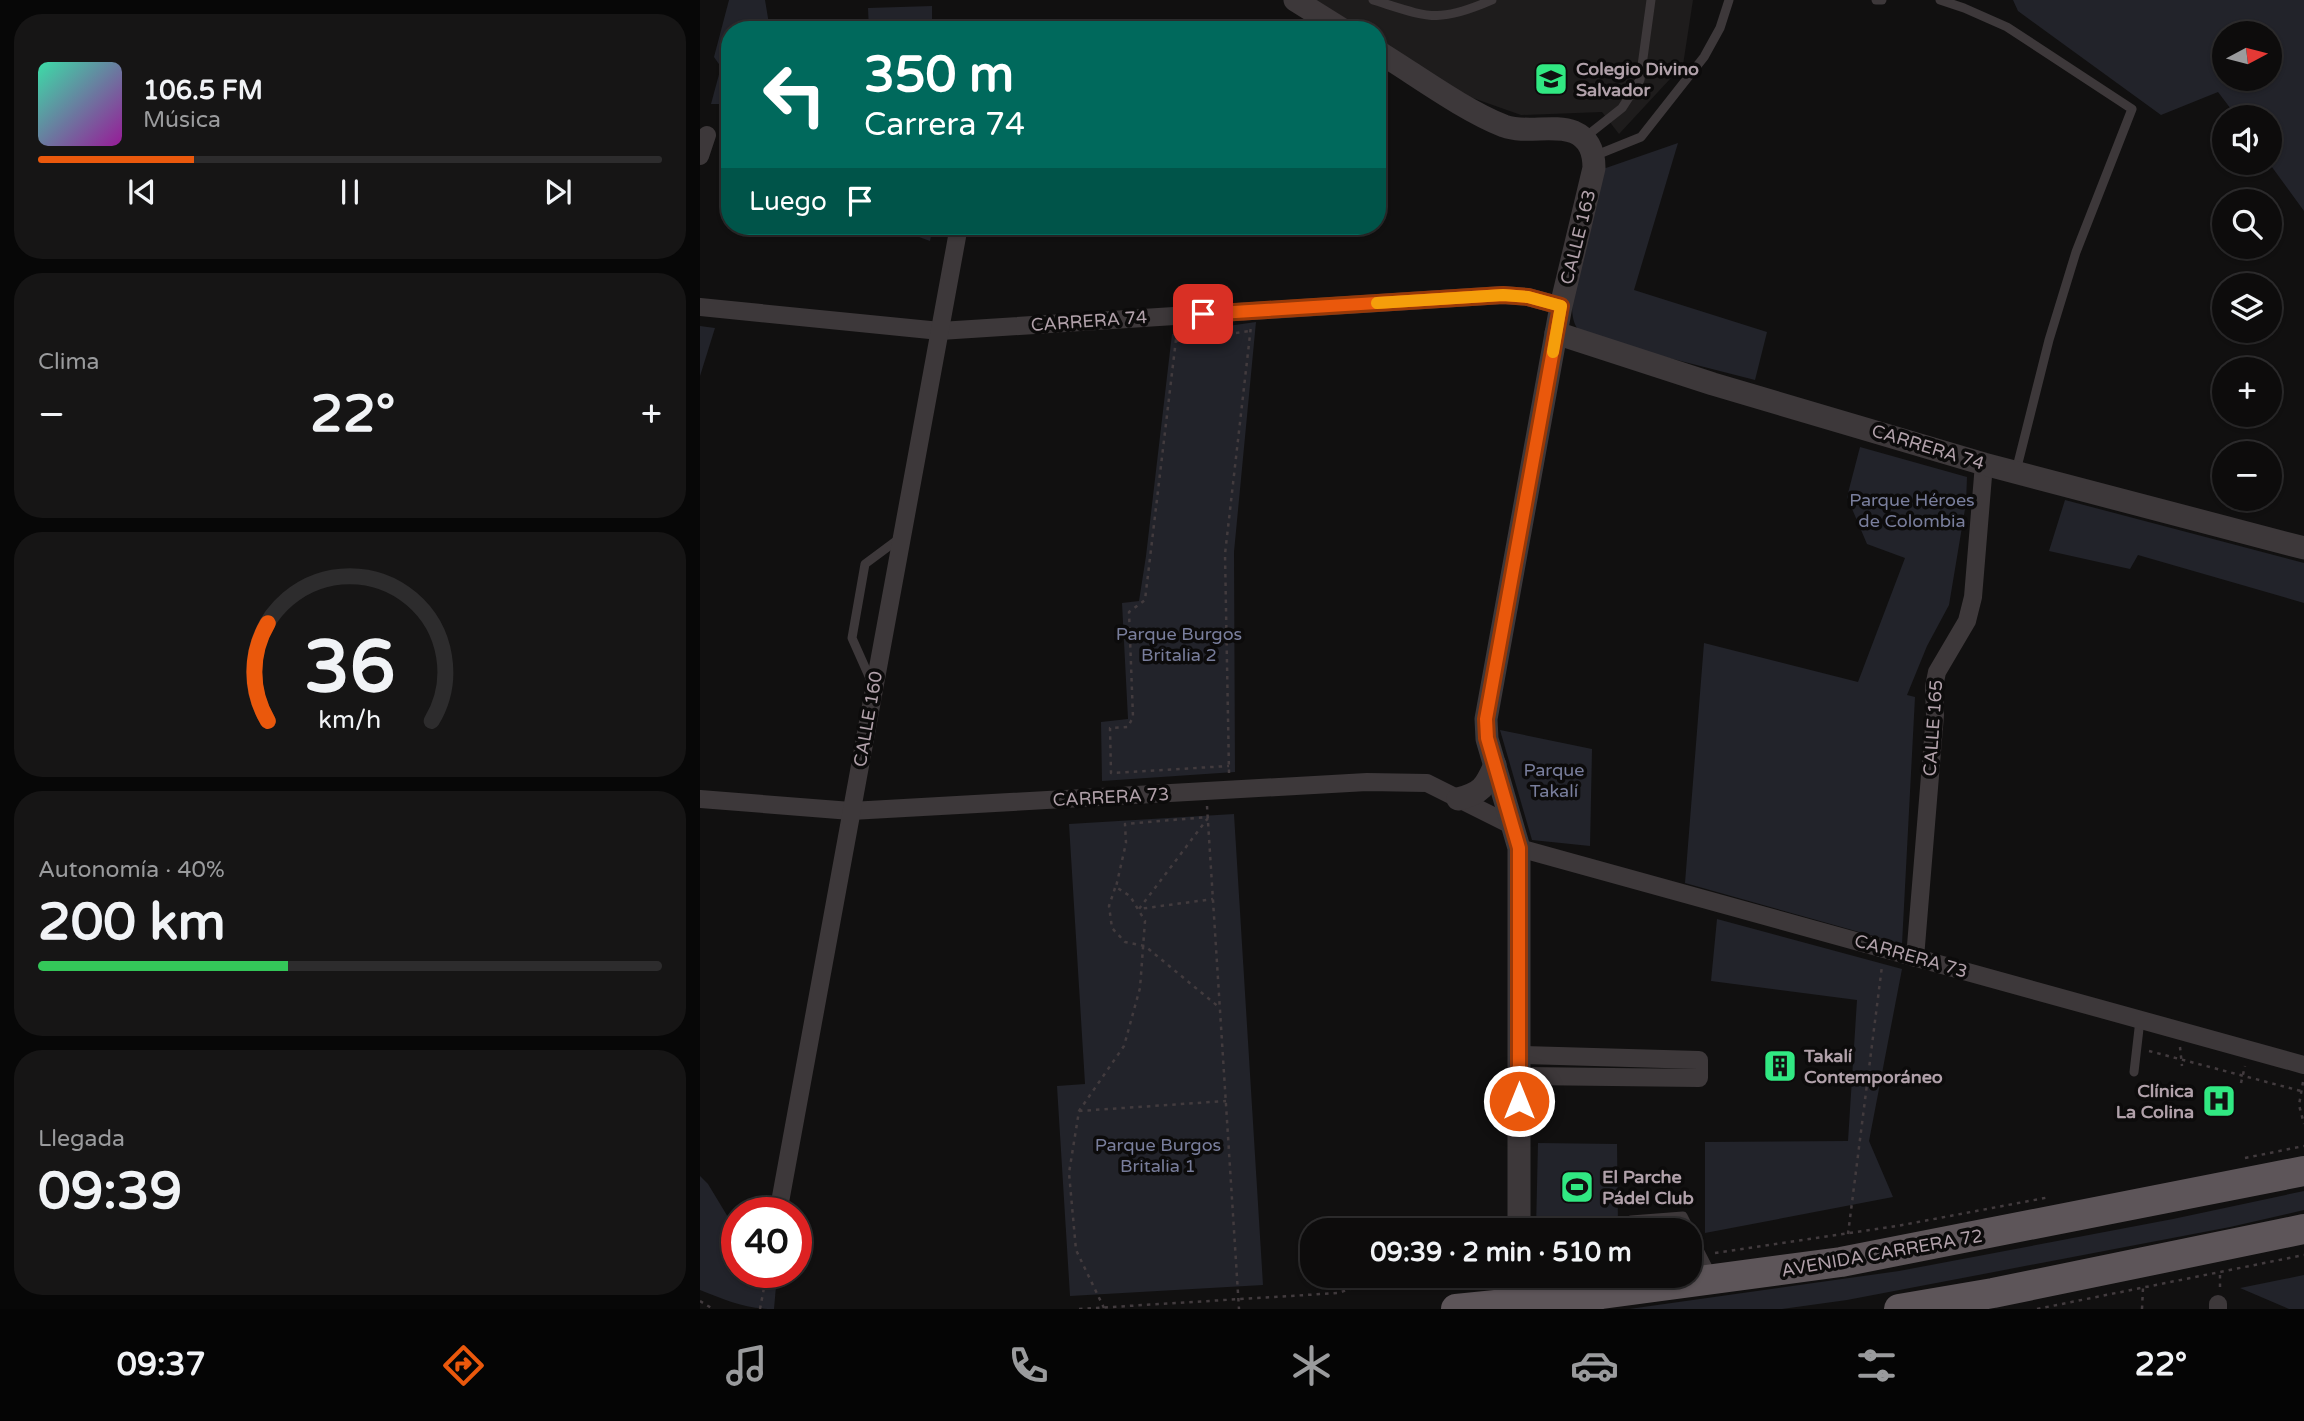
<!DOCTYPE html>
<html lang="es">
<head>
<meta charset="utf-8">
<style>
	body { margin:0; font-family:"Varela Round",sans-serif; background:#161515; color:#f1f3f6; height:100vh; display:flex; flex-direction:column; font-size:26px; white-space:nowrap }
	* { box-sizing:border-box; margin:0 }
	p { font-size:23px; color:#9a9b9d }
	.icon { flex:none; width:38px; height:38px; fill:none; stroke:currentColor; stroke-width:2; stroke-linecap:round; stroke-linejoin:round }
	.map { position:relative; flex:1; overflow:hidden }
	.details { display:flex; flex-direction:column; gap:14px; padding:14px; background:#070707; width:700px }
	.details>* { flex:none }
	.top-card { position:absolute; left:21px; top:21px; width:665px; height:214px; border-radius:28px; box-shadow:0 2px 5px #0004,0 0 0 2px #2d2c2d; background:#00695c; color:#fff; overflow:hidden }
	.needle { width:46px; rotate:83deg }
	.fabs { position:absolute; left:1512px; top:21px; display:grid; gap:14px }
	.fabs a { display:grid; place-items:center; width:70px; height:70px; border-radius:50%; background:#0d0c0c; box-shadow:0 2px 5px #0004,0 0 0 2px #2d2c2d; font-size:35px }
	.speed { position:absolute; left:21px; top:1197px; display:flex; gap:14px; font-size:35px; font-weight:700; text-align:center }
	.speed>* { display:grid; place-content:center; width:91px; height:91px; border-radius:50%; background:#0d0c0c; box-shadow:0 2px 5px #0004,0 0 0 2px #2d2c2d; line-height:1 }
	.speed .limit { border:10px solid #d22; background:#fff; color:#111 }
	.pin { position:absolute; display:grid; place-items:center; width:60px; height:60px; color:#fff; margin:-30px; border-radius:14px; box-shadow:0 4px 10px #0006 }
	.me { position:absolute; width:77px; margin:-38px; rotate:0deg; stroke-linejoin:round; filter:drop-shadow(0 0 5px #0008) }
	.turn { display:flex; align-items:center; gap:24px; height:147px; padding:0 28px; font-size:32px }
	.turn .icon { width:91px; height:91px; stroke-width:2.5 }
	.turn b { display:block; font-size:49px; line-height:60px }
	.then { display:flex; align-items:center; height:66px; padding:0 28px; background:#0003; gap:14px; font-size:26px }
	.big { font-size:52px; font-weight:800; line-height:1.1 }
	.details .card { flex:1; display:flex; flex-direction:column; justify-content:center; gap:10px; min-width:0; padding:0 24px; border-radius:28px; background:#161515 }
	.details .dial { align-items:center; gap:0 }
	.dial svg { height:182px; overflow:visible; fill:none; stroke:#2d2c2d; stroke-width:7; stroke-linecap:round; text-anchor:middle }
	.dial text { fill:#f1f3f6; stroke:none }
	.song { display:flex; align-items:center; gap:21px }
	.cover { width:84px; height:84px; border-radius:10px; background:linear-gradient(135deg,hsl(160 70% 55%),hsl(300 70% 35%)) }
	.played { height:7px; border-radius:4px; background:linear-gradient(90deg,#ea580c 25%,#2d2c2d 25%) }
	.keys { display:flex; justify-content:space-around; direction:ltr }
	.heat { display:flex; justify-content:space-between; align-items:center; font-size:38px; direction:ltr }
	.charge { height:10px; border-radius:5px; background:linear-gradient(90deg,#34c759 40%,#2d2c2d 0) }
	.trip { position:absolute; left:600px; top:1218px; width:402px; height:70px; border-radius:28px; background:#0d0c0c; box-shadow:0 2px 5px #0004,0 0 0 2px #2d2c2d; font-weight:800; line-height:70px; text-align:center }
	.tabs { display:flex; height:112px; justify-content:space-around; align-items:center; background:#050505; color:#9a9b9d }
	.tabs .icon { width:49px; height:49px }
	.tabs .on { color:#ea580c }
	.tabs b { font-size:32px; color:#f1f3f6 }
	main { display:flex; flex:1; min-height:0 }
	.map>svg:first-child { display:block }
	.built { fill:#1e1c1c }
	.green { fill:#22232a; fill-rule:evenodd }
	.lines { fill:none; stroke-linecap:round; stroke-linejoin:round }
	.path { stroke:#423b3e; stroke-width:2.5; stroke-dasharray:3.5 5; stroke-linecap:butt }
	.service { stroke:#3d383a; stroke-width:9 }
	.minor { stroke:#3d383a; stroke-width:18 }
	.tertiary { stroke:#3d383a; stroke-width:23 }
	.trunk { stroke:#5d5559; stroke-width:30 }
	.route-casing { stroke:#983908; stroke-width:18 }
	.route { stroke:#ea580c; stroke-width:12 }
	.slow { stroke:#f59e0b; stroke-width:12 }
	.labels { text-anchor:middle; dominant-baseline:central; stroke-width:7; stroke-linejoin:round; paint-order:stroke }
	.poi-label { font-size:18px; font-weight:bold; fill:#b1a1aa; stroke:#0c0b0b; text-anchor:start }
	.street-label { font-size:18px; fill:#b1a1aa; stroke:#0c0b0b }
	.park-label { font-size:18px; fill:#797e9c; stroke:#0c0b0b }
</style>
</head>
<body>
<main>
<section class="details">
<div class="card">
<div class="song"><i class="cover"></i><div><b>106.5 FM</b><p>Música</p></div></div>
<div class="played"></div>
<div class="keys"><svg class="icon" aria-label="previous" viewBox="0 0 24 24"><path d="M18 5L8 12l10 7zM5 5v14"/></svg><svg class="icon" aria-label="pause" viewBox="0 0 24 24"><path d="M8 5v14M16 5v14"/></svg><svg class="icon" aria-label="next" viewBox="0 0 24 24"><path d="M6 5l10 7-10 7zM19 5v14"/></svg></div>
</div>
<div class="card"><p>Clima</p>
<div class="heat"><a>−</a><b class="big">22°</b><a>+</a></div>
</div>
<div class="card dial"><svg viewBox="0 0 100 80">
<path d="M14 69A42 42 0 1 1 86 69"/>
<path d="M14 69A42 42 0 0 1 14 26" stroke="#ea580c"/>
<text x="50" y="56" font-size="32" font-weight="700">36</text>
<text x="50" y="72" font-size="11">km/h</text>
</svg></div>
<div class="card"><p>Autonomía · 40%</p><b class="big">200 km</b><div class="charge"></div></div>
<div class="card"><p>Llegada</p><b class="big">09:39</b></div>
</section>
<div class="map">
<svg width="1604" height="1309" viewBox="0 0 1604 1309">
	<rect width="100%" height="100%" fill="#111010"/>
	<path class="built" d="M610,0H993L983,65L919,134L902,112L821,115L756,92L677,44V30H655Z"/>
	<g class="green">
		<path d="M29,0H65L70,30H30V108L20,104H11L21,67L14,57Z"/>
		<path d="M1313,0H1604V211L1569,163L1570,117H1537L1518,92L1461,115L1318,11ZM1524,33H1570V79H1524Z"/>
		<path d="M232,6V30H169L168,8Z"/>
		<path d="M978,143L934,290L1067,332L1055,380L891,338C875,332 872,321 872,304L903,169Z"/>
		<path d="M189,226H233L230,241Z"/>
		<path d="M556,322L534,552L535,772L402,781L401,722L428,719L422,603L439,601L446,556L472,334Z"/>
		<path d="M0,326L15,328L0,376Z"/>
		<path d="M1160,447L1267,477L1266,503L1249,605L1227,646L1207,695L1215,697L1202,944L985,883L1004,643L1158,682L1205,558L1167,544L1147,497Z"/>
		<path d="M1365,500L1604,563V603L1438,555L1430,569L1349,551Z"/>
		<path d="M800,730L892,749L890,846L832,840Z"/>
		<path d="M534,814L563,1285L370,1296L357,1086L385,1084L369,824Z"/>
		<path d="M1017,919L1202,969L1169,1141L1193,1197L1005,1233V1142L1148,1141L1157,1000L1011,981Z"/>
		<path d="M838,1143L917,1144L918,1229L836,1230Z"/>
		<path d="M0,1176L8,1184L37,1232V1272H70L77,1275L74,1309C46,1309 25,1300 0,1290Z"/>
		<path d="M1604,1191V1210L1530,1227L1147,1300L1082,1309H929L1199,1271L1473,1219Z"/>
		<path d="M1604,1275V1309H1589L1540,1288Z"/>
	</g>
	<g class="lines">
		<g class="path">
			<path d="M477,331L445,600L429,612L433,717L428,727L410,728L411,773L529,766"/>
			<path d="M477,341L550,331"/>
			<path d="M529,773L525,554L551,326"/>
			<path d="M507,806L539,1309"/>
			<path d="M508,818L439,909L513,899"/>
			<path d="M415,888L409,906L412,928L425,942L445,946L520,1008"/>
			<path d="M1480,1047L1482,1066"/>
			<path d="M1449,1051L1601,1091"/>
			<path d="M1603,1082L1599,1105L1604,1124"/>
			<path d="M1541,1083L1545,1066"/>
			<path d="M379,1111L526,1101"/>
			<path d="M1545,1158L1604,1146"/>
			<path d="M1148,1234L1182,966"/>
			<path d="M1015,1253L1197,1226L1350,1197"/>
			<path d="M1520,1287V1273"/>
			<path d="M0,1301L13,1309"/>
			<path d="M404,1308L376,1250L369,1173L379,1111L424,1046L440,988L445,921L430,896L416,887L426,843L425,824L508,817"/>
			<path d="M60,1309L67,1272"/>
			<path d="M379,1309L638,1293L659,1286L693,1288L801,1280"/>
			<path d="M1337,1309L1604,1255"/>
			<path d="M1442,1309L1443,1288"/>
		</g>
		<g class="service">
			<path d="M673,0C728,17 737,24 792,0"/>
			<path d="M1176,0H1182"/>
			<path d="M1240,0L1264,8L1307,27L1432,109L1376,252L1349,340L1316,471"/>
			<path d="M884,138L922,108L940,80L951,0"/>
			<path d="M894,156L941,137L1004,57L1020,28L1029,0"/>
			<path d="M172,683L152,638L165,564L200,538"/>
			<path d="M1434,1072L1440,1020"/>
			<path d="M928,1230L931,1220L983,1216L990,1230"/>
			<path d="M990,1232L1012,1275"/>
		</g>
		<g class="minor">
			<path d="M0,156L7,135"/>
			<path d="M0,307L240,331L803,295L828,297L861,306"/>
			<path d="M0,799L151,811L667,782L727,783L813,826"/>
			<path d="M819,848L1604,1065"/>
			<path d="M1215,958L1235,715L1234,687L1237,672L1267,621L1273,597L1284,464"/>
			<path d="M820,1076L999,1078V1060L820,1055"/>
			<path d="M78,1213L259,226"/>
			<path d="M1518,1309V1304"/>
		</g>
		<g class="tertiary">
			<path d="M595,0L643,30"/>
			<path d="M677,51C715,74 763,110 804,126C826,134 853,124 874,132C890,139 894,153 894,168L861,306L786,719L787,739L819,848V1230"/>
			<path d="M856,333L1013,384L1284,464L1604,548"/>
			<path d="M758,799C782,793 785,787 795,765"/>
			<path d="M819,1276L820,1303"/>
		</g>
		<g class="trunk">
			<path d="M756,1309L902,1294L1141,1262L1604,1171"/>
			<path d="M1199,1309L1293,1293L1604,1229"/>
		</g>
	</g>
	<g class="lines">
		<defs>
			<path id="route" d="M503,314L803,295L828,297L861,306L786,719L787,738L819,848V1101"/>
		</defs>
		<use href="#route" class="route-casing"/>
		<use href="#route" class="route"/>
		<path class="slow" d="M677,303L803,295L828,297L861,306L853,352"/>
	</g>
	<defs>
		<symbol id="school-square" viewBox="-11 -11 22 22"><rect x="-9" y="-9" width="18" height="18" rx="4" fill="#31e882" stroke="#0c0b0b"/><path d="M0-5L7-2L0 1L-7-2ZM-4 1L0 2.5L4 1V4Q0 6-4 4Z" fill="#111"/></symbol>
		<symbol id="building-square" viewBox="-11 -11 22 22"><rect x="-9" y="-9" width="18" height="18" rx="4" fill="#31e882" stroke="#0c0b0b"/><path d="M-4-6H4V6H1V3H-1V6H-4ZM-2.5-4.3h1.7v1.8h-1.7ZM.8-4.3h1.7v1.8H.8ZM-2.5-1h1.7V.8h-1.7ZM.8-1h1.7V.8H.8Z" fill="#111"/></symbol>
		<symbol id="hospital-square" viewBox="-11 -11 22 22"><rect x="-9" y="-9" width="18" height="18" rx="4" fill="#31e882" stroke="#0c0b0b"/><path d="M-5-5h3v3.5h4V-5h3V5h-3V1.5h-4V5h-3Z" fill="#111"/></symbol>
		<symbol id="stadium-square" viewBox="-11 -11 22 22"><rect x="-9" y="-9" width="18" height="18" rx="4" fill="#31e882" stroke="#0c0b0b"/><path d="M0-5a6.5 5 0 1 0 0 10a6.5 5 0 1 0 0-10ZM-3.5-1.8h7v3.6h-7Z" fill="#111"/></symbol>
	</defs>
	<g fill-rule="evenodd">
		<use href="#school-square" x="832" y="60" width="38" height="38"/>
		<use href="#building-square" x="1061" y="1047" width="38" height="38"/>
		<use href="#hospital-square" x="1500" y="1082" width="38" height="38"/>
		<use href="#stadium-square" x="858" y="1168" width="38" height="38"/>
	</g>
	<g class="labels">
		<g class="poi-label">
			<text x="876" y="69">Colegio Divino<tspan x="876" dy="21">Salvador</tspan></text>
			<text x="1104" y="1056">Takalí<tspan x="1104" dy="21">Contemporáneo</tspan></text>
			<text x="1494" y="1091" text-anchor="end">Clínica<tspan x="1494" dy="21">La Colina</tspan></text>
			<text x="902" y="1177">El Parche<tspan x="902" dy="21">Pádel Club</tspan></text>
		</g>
		<g class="street-label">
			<text transform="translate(878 237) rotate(-76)">CALLE 163</text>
			<text transform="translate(389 321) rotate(-4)">CARRERA 74</text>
			<text transform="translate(1228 447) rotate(17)">CARRERA 74</text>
			<text transform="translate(168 719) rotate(-80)">CALLE 160</text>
			<text transform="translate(1233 728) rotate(-86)">CALLE 165</text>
			<text transform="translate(411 797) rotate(-3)">CARRERA 73</text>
			<text transform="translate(1211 956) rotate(16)">CARRERA 73</text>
			<text transform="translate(1182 1253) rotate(-10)">AVENIDA CARRERA 72</text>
		</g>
		<g class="park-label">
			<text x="1212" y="500">Parque Héroes<tspan x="1212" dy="21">de Colombia</tspan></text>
			<text x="479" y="634">Parque Burgos<tspan x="479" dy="21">Britalia 2</tspan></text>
			<text x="854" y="770">Parque<tspan x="854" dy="21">Takalí</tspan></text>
			<text x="458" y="1145">Parque Burgos<tspan x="458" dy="21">Britalia 1</tspan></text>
		</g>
	</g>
</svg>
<div class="fabs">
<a><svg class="needle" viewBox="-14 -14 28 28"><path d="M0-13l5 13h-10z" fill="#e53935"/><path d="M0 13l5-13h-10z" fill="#9a9b9d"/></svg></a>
<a><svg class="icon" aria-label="sound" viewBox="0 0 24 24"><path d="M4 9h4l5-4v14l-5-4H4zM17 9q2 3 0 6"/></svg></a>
<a><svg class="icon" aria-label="search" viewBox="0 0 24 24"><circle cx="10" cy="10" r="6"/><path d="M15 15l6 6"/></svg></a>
<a><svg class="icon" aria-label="layers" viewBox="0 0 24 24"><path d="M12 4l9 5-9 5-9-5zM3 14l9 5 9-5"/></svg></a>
<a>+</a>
<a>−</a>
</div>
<div class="speed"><div class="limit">40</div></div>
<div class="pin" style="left:503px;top:314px;background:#d93025"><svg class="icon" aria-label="arrive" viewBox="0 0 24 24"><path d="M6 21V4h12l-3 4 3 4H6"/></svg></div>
<svg class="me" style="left:819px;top:1101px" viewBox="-20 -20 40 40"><circle r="17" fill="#ea580c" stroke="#fff" stroke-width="3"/><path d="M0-11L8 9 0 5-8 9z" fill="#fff"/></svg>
<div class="trip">09:39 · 2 min · 510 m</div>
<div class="top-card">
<div class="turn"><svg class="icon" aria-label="left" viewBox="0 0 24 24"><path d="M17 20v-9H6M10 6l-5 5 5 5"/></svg><div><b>350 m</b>Carrera 74</div></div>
<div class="then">Luego<svg class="icon" aria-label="arrive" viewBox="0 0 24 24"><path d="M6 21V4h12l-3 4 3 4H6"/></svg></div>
</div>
</div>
</main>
<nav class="tabs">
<b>09:37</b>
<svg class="icon on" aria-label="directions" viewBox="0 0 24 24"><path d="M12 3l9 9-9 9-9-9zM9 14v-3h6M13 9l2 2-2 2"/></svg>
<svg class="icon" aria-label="music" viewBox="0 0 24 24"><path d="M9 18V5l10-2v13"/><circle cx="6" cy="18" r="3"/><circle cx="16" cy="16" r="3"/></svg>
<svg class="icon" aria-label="phone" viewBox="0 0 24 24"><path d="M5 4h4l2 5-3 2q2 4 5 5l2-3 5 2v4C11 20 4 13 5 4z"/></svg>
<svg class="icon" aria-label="climate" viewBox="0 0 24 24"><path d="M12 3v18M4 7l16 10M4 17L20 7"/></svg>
<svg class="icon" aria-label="car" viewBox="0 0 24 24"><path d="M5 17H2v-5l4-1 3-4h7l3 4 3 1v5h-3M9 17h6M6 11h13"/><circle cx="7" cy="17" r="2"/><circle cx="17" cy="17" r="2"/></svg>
<svg class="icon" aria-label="filters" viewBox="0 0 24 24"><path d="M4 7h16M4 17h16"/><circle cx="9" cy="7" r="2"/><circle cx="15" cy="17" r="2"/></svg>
<b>22°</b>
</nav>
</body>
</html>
